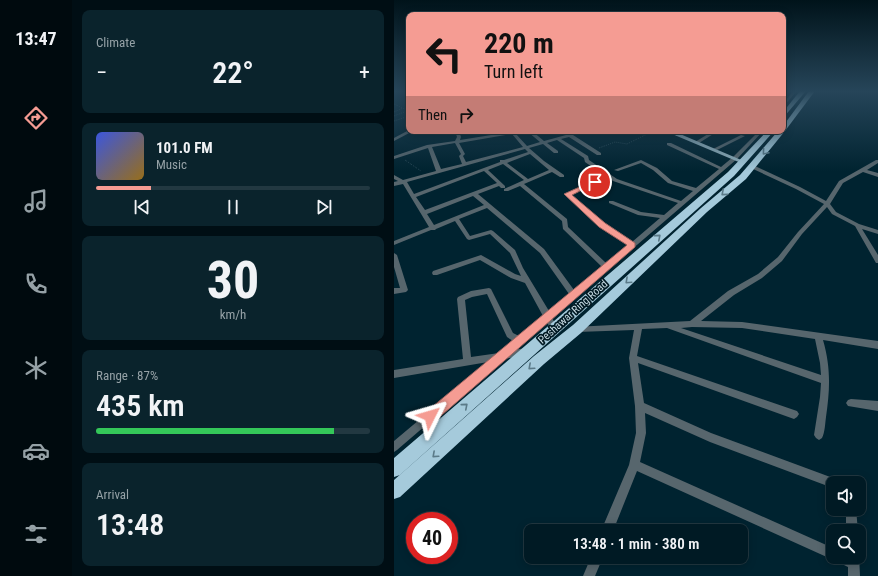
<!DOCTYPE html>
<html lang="en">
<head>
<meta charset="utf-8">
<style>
	body { margin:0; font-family:"Roboto Condensed",sans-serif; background:#0a232c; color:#f1f3f6; height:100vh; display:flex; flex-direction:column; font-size:15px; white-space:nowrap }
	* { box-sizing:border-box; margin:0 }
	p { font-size:13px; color:#95a1a6 }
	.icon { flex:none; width:22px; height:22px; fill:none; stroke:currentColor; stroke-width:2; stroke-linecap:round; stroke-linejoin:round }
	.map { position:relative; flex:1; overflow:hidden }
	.sheet { display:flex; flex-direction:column; gap:10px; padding:10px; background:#000e14; width:322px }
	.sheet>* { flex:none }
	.guide { position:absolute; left:12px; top:12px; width:380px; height:122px; border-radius:8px; box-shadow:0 2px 10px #0003,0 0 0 1px #223841; background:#f59c93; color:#111; overflow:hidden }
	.controls { position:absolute; left:432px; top:476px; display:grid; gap:8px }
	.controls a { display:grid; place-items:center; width:40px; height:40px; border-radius:8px; background:#001a24; box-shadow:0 2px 10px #0003,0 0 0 1px #223841; font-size:20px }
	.speed { position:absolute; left:12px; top:512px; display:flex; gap:8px; font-size:20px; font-weight:700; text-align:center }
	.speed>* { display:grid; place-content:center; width:52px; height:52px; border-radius:50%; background:#001a24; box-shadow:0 2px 10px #0003,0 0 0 1px #223841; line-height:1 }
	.speed .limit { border:6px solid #d22; background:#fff; color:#111 }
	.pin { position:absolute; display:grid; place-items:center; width:34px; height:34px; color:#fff; margin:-17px; border:2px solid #fff; border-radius:50%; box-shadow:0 1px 4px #0007 }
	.me { position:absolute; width:44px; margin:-22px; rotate:50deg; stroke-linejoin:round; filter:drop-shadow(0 0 3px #0008) }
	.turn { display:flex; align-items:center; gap:14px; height:84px; padding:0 12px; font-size:18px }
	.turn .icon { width:52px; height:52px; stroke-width:2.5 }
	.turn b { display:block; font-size:28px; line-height:34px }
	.then { display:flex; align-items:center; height:38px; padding:0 12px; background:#0003; gap:8px; font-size:15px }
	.big { font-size:30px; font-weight:600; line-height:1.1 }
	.sheet .widget { flex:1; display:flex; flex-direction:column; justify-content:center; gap:6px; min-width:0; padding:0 14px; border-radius:8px; background:#0a232c }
	.sheet .dial { align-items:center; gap:0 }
	.dial b { font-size:52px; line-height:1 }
	.song { display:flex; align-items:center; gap:12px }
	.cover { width:48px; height:48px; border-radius:6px; background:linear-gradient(135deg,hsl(230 70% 55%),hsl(40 70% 35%)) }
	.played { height:4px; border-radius:2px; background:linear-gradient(90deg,#f59c93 20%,#223841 20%) }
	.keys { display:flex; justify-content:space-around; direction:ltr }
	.heat { display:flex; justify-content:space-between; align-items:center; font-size:22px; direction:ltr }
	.charge { height:6px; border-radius:3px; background:linear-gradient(90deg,#34c759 87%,#223841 0) }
	.trip { position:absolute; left:130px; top:524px; width:224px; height:40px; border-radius:8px; background:#001a24; box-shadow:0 2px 10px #0003,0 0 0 1px #223841; font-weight:600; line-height:40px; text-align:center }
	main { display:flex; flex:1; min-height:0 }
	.dock { display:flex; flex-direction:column; width:72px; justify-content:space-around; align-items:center; background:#000a0e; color:#95a1a6 }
	.dock .icon { width:28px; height:28px }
	.dock .active { color:#f59c93 }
	.dock b { font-size:18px; color:#f1f3f6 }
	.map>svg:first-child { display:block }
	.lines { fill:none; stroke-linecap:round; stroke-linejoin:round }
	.path { stroke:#4c6874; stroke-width:1; stroke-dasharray:0.5 1.5; stroke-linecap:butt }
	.minor { fill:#57666d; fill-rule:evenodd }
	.major { fill:#8faebb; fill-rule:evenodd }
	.highway { fill:#a5cadb; fill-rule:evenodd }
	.oneway { stroke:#5b7a88 }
	.route { fill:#f59c93; stroke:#9f6560 }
	.labels { text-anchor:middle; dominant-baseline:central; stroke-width:3.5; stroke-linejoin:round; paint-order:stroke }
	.street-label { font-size:11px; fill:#c7dae2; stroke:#011923 }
</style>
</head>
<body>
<main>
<nav class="dock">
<b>13:47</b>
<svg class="icon active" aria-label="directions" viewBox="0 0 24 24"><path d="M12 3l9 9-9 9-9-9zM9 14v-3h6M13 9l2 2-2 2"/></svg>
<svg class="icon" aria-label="music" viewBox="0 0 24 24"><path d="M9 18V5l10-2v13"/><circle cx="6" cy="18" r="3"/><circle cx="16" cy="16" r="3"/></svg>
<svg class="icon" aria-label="phone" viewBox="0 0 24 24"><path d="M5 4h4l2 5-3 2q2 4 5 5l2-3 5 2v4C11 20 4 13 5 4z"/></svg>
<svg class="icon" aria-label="climate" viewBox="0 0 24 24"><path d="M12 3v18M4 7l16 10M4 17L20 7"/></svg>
<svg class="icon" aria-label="car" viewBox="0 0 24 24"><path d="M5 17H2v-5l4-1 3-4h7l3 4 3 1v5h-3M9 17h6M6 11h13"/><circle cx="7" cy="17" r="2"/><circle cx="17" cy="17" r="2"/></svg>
<svg class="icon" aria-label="filters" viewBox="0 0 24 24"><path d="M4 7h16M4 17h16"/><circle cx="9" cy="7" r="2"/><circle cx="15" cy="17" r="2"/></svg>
</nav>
<section class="sheet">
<div class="widget"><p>Climate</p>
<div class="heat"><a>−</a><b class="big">22°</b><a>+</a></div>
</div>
<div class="widget">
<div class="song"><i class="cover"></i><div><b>101.0 FM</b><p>Music</p></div></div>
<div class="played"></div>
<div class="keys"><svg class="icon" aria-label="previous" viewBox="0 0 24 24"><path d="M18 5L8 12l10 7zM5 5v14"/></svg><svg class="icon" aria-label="pause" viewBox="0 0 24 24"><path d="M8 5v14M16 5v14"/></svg><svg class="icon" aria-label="next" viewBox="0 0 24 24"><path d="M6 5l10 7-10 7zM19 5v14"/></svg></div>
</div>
<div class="widget dial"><b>30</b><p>km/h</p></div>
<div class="widget"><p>Range · 87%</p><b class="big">435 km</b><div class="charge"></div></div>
<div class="widget"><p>Arrival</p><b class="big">13:48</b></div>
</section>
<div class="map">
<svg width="484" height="576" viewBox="0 0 484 576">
	<rect width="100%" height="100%" fill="#002330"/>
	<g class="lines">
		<g class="path">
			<path d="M0,104L15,111"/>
			<path d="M0,112L9,108"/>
			<path d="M0,116L13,111"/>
			<path d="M0,121L15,116"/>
			<path d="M205,148L221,142L233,144L259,131"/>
			<path d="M11,160L27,171"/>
		</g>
		<g class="minor">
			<path d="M399,91H403L389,107V104Z"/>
			<path d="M15,130L19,131L0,141V138Z"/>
			<path d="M61,131H65L67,137L66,140L123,131H138L150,141L172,135L167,131H172L176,134L185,131H192L179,135L207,153V155H203L175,137L167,139L194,156L195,160L223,179L287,201L299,191L274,183L259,170L247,163L224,171L220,170L247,160L263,168L278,181L302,188L325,169L273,145V143H277L327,167L339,157L365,131H369L343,159L158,318L164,328L163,330L160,331L157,330L153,322L120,350L132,348L135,349L136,352L135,355L109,359L3,450L0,452V441L94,362L0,378V370L69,359L63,299L64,297L77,291L95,288L97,289L119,333L125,336L149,316L131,283L117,278L86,260L43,275H39L38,273L39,271L87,255L121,274L127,276L116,253L96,234L75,240L73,239L61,221L42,229L41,230H37L0,245V241L35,227L9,184L0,186V182L4,181L0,179V175L9,180L42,171L34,148L0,159V156L33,145L61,141L63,137ZM133,131L134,132L146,142L133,146L122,134ZM118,134L129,147L72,162L69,156L71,154L65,143ZM163,140L190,158L191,162L211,176L170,194L206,226L234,245L212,263L174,227L173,219L130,184L158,172L166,177H170V175L150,161L135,148L149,144L160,153H164V151L153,143ZM61,143L67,154L65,156L68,164L47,169L38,147ZM131,149L134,152L110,160H106V162L20,194L13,182ZM136,154L155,170L134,179L113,163ZM109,164L130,180L110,189V191H114L126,186L168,221L169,229L208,267L180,290L150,249L84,194L105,186L107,188H111V186L94,170ZM90,171L103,183L31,210L22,197ZM215,178L219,181L284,203L270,215L247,212L219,201H215V203L244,215L266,218L238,242L210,224L177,194ZM79,196L90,205L40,225L33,214ZM93,208L146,253L175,294L155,311L129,268L121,250L99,231L97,230L76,236L65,219ZM93,294L113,337L119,341L105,353L77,357L71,300L78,297Z"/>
			<path d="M288,131H293L286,136H282V134Z"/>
			<path d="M319,131H324L305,143L301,142Z"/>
			<path d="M347,135L351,136L323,150L319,149Z"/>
			<path d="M482,160H484V163L473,170L484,173V177L469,172L449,183L436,204L442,212L465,224L484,230V234L468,229L484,255V263H482L461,226L438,214L433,207L408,234L388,261L368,278L340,295L307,321L348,322L484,341V349L429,340C437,368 436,389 432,417C431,424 431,432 428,438L425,440L422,438L420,435L426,397L427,383L273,328L248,329L243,356L403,411L405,414L403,417L400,419L244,363L250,403L317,433L439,478L443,479L444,483H439V488L316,442L251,413L252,433L246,462L439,548V557H465V555L466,576H454V567L442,561L441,559L439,560L435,558L243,471L219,531H207L235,465L242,433L241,406L235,358L240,330L183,332L180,331L179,329L180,327L296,321L334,291L364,274L384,257L404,232L430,204L402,189L357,168V166H361L406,187L432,201L445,181ZM298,327L348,328L421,339L426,363L427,375L287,328Z"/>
			<path d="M0,253L3,255L14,290L12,292L0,294V288H6L0,267Z"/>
			<path d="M457,399L484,401V411L454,406L452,403L454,400Z"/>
			<path d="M452,509H462L464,531H452Z"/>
			<path d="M197,557H209L201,576H189Z"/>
		</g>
		<path class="major" d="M271,131H279L352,162L347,163Z"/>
		<g class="highway">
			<path d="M406,91H412L389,118V112Z"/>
			<path d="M415,91H421L391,131L352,179L313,212L187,333L150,364L6,497L0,499V480L140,356L179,325L307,208L346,175L384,131H389V126Z"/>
			<path d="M373,131H380L340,176L6,475L0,477V458L334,172Z"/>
		</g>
	</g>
	<defs><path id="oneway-chevron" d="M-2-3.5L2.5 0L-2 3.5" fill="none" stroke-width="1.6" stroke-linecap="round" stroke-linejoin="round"/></defs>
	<g class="oneway">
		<use href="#oneway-chevron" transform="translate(371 152) rotate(130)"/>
		<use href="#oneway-chevron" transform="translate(330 193) rotate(140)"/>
		<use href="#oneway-chevron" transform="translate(264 237) rotate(-41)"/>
		<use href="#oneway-chevron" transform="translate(234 281) rotate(137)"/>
		<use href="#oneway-chevron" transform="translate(137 367) rotate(138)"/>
		<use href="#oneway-chevron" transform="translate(71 406) rotate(-41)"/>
		<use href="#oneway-chevron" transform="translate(41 455) rotate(138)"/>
	</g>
	<linearGradient id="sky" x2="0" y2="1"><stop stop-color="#00131a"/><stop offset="0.53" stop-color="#264559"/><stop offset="1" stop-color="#264559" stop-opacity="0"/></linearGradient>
	<rect width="484" height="172" fill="url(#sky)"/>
	<path class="route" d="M199,181L204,182L178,195L211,223L241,243V247L41,421L36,422L32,421L30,416L32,412L233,245L205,227L170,194Z"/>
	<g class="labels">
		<g class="street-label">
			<text transform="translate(179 312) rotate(-42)">Peshawar Ring Road</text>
		</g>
	</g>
</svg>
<div class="controls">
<a><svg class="icon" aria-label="sound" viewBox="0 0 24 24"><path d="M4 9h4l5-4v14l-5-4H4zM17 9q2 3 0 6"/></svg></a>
<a><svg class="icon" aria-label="search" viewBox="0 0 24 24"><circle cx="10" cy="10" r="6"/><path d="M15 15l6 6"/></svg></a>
</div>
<div class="speed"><div class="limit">40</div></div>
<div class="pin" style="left:201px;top:182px;background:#d93025"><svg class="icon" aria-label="arrive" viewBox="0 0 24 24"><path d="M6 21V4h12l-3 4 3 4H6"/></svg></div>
<svg class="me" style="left:36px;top:416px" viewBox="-20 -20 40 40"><path d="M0-17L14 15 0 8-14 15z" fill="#f59c93" stroke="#fff" stroke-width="4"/></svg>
<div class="trip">13:48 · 1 min · 380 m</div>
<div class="guide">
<div class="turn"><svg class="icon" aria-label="left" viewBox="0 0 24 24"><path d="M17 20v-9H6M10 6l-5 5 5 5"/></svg><div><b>220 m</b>Turn left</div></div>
<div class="then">Then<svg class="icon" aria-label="right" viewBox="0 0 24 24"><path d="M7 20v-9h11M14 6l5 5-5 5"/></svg></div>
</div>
</div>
</main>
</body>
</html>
